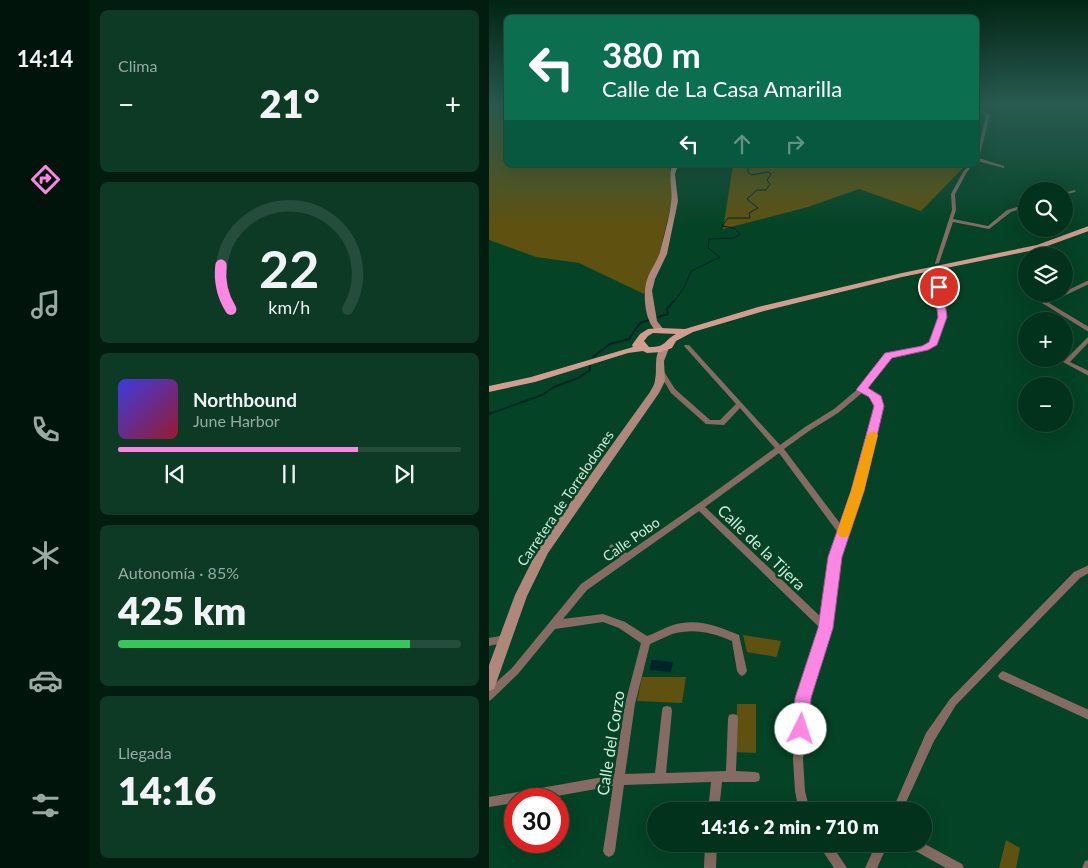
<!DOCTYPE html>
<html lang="es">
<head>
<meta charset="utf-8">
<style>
	body { margin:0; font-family:Lato,sans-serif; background:#0d3a25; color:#f1f3f6; height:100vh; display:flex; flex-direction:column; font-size:19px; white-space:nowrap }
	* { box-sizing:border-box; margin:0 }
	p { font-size:16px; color:#97aaa3 }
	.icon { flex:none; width:28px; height:28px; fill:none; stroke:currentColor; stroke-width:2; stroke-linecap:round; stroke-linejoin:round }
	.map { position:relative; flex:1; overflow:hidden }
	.drawer { display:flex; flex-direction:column; gap:10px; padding:10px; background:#021c0f; width:399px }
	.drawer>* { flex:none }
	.guide { position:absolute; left:15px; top:15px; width:475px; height:152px; border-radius:8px; box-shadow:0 5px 20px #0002,0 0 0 1px #244d3b; background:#0b6e4f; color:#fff; overflow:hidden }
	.tools { position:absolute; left:529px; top:182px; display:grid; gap:10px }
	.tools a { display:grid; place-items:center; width:55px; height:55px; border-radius:50%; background:#03321c; box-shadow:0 5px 20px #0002,0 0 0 1px #244d3b; font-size:25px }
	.speed { position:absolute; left:15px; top:788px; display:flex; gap:10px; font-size:25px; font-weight:700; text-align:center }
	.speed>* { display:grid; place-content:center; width:65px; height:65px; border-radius:50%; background:#03321c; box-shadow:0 5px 20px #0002,0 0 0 1px #244d3b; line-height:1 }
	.speed .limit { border:8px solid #d22; background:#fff; color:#111 }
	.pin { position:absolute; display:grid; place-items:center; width:42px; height:42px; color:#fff; margin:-21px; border:2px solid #fff; border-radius:50%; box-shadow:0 1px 5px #0007 }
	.me { position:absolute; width:55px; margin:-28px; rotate:4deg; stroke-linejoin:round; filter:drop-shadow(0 0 4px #0008) }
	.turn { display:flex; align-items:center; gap:18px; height:105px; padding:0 15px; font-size:22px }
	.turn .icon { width:65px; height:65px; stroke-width:2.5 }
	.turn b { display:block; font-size:35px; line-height:42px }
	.lanes { display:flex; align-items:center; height:48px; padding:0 15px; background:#0003; justify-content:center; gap:25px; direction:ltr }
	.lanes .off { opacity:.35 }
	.big { font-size:38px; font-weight:800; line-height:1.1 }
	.drawer .card { flex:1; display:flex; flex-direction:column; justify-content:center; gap:8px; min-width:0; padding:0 18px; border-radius:8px; background:#0d3a25 }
	.drawer .dial { align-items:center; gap:0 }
	.dial svg { height:130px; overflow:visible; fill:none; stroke:#244d3b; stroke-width:7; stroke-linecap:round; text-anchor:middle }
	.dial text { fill:#f1f3f6; stroke:none }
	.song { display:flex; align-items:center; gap:15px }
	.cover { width:60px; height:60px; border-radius:8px; background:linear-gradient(135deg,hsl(240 70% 55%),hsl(350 70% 35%)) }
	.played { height:5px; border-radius:2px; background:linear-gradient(90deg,#fc86e3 70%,#244d3b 70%) }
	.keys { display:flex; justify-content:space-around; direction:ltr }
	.heat { display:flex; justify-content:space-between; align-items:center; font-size:28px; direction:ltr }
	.charge { height:8px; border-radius:4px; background:linear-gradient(90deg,#34c759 85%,#244d3b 0) }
	.trip { position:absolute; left:158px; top:802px; width:285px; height:50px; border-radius:25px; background:#03321c; box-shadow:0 5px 20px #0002,0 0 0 1px #244d3b; font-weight:800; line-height:50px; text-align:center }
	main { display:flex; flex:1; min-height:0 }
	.menu { display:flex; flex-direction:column; width:90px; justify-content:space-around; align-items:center; background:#01140b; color:#97aaa3 }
	.menu .icon { width:35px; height:35px }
	.menu .on { color:#fc86e3 }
	.menu b { font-size:22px; color:#f1f3f6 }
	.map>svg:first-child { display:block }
	.green { fill:#5f5110 }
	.water { fill:#02232a }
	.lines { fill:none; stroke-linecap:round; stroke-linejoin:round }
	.stream-far1 { stroke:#02232a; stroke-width:1 }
	.stream { stroke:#02232a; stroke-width:2 }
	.minor { fill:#856b63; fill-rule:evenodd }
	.tertiary { fill:#856b63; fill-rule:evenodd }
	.secondary { fill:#b0877b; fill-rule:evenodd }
	.primary { fill:#d29c8e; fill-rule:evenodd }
	.route { fill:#fc86e3; stroke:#a45794 }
	.slow { fill:#f59e0b }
	.labels { text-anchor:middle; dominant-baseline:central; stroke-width:5; stroke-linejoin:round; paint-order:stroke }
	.street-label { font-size:14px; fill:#cfecd8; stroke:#044325 }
	.near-street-label { font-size:16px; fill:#cfecd8; stroke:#044325 }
</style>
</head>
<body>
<main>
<nav class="menu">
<b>14:14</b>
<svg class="icon on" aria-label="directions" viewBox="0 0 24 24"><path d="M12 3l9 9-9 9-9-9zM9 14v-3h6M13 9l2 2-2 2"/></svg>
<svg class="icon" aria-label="music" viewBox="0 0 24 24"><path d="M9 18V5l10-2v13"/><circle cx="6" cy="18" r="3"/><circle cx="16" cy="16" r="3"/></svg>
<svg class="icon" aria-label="phone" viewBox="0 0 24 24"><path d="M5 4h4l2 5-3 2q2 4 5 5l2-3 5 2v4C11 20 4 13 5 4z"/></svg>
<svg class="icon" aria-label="climate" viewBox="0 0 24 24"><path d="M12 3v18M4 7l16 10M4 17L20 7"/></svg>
<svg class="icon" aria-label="car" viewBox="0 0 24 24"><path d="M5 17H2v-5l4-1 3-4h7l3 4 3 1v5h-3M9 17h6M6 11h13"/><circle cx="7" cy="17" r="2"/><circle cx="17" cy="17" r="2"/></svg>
<svg class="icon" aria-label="filters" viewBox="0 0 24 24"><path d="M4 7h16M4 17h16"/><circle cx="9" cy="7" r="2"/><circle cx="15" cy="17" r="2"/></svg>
</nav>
<section class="drawer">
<div class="card"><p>Clima</p>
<div class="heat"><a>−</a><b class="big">21°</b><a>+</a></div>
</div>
<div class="card dial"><svg viewBox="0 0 100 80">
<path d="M14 69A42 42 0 1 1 86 69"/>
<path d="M14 69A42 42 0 0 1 8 42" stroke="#fc86e3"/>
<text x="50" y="56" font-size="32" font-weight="700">22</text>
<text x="50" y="72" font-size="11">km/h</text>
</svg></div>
<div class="card">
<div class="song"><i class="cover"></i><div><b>Northbound</b><p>June Harbor</p></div></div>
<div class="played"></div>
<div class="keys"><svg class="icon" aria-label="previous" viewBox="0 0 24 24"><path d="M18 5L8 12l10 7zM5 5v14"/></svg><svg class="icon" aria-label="pause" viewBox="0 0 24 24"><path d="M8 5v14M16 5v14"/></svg><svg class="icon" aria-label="next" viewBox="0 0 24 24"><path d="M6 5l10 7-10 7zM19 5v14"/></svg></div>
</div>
<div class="card"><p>Autonomía · 85%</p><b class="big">425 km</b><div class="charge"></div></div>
<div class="card"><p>Llegada</p><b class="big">14:16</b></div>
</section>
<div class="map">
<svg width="600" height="868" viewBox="0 0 600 868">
	<rect width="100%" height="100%" fill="#044325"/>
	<g class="green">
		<path d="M0,105H17L18,165H181L183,200L170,256L155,294L90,263L47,257L0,240Z"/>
		<path d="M244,165H477L432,211L370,189L319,207L234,229Z"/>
		<path d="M254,635L292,641L288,656L287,657L258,652Z"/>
		<path d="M153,677H197L193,703L148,701Z"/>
		<path d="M248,704H267V753L247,752Z"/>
		<path d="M517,840L531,848L527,868H510Z"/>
	</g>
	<path class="water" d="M163,660L184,662L182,672L160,670Z"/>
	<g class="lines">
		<path class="stream-far1" d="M184,303L196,286L202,271L231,257L219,248L220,239L245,238L251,234L245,228L233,226L239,218H261L260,213L269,208L258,199L268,190H277L281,184L278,180L282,174L279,172L262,175L259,172V165"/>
		<g class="stream">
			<path d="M169,317L179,314L178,309L185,301"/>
			<path d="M104,357L121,344L140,339L151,323L160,320"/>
			<path d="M0,414L53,395L65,387L89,378L101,370V366"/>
		</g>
		<g class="minor">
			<path d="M488,108L501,115L490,158L515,166V168L488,161V154L497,115L488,110Z"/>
			<path d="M480,165H484L478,172L466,194L467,210L464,219L499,226L518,210L538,204V207L522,212L500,229L464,222L450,263L446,264V263L463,210L462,194L474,172Z"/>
			<path d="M585,190L587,191L586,192L575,195V193Z"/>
			<path d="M447,270L450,272L457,317L448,343L438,349L401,357L376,389L388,396L393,406L373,491L350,557L342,628L319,698L314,759L316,791L321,811H310L306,791L304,759L309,698L332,629L210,511L98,590L74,619L114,614L136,622L158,636C167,633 175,628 184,625C208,618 228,626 250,635L258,671L256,674L253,676L250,674L248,671L243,641C223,632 204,628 183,634C176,637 168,641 161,644L146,704L136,774L166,773L173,711L174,707L178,706L182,707L183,711L177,773L237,771L239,719L240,715L244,714L248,715L249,719L247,771L266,772L270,773L271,777L270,781L266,782H233L230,811H219L222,782L135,785L126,851L124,855L120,857L116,855L114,851L124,786L51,799H26V803L0,807V797L125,775L136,704L152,643L130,628L114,622L66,629L29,674L3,699L0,701V689L23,668L92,584L131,557L121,549L120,547L121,545C127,542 133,549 138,553L216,499L286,448L251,408L235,425L217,424L182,393L169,371L170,370H174L186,389L221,420H231L247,404L195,346L196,345H200L291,445L316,427L345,409L370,388L397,354L434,346L442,342L451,317L444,272ZM373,393L383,399L387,406L365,491L353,526L295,449L320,431L349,413ZM290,453L350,534L342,557L334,619L216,507Z"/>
			<path d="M598,281H600V284L560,303L600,327V332L553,303L571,294H575V292Z"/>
			<path d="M600,336V342L581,362L600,371V376L574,362Z"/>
			<path d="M600,565V573L591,578L467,705L445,741L413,811H403L437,733L461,699L585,572Z"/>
			<path d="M16,635L19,636L21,639L19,642L0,646V638Z"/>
			<path d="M514,671L600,710V720L511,679L509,676L511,673Z"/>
			<path d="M434,843L473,864L475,868H457L421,848L419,844H434Z"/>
			<path d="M216,844H228L227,868H215Z"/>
			<path d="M329,844H342L358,868H345Z"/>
			<path d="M387,844H399L388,868H376Z"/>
			<path d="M600,860V868H593L596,861Z"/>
		</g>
		<path class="tertiary" d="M488,105H514L512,106H488Z"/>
		<g class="secondary">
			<path d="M183,165H189L186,174L189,201L178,254L166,279L163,291L168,321L175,330L171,333C156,327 153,294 158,280C161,270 168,262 171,252C175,236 180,219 182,203C184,190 179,178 183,165Z"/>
			<path d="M176,345L180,348L175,361L176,381L170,393L59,553L38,596L5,689L0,691V665L26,595L51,545L161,392C163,388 166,384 166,380C169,369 163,351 176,345Z"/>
		</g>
		<path class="primary" d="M600,226V231L550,249L413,277L275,311L204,332L187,341L183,348L172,352L158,353L154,351L139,353L46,382L0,392V386L42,377L144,347L143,345L151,334L159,329L171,328L196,329L269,307L413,273L548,245ZM164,333L187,334C174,341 178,347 160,347L155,341L159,336Z"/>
	</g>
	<linearGradient id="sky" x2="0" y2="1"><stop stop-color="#022514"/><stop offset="0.46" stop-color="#295b51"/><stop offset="1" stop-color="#295b51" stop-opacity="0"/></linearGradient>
	<rect width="600" height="227" fill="url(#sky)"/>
	<path class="route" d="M450,284L454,287L458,317L448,345L439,350L403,358L379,388L392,396L395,406L375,491L353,557L344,628L322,698L320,729L318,735L312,737L306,735L304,729L306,698L329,628L339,557L362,491L385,406L380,397L367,390L396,353L433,346L440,342L449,317L445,287Z"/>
	<path class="slow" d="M384,431L389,435L375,491L361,532L359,536L354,538L350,536L348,532L362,491L378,435Z"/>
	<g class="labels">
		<g class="street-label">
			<text transform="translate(76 498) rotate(-56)">Carretera de Torrelodones</text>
			<text transform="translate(142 539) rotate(-35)">Calle Pobo</text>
		</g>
		<g class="near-street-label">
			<text transform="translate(273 547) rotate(44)">Calle de la Tijera</text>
			<text transform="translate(121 743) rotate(-81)">Calle del Corzo</text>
		</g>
	</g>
</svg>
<div class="tools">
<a><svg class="icon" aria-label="search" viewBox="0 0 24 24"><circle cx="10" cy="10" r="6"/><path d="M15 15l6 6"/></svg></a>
<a><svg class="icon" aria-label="layers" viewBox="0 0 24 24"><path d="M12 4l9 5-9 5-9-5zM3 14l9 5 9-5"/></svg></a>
<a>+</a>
<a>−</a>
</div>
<div class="speed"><div class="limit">30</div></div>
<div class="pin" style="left:450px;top:287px;background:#d93025"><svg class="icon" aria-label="arrive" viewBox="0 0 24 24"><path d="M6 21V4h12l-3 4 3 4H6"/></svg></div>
<svg class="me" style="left:312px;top:729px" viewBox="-20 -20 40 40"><circle r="19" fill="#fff"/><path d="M0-13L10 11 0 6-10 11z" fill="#fc86e3"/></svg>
<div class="trip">14:16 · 2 min · 710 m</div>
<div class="guide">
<div class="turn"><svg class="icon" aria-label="left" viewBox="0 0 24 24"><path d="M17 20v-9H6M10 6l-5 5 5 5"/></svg><div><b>380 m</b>Calle de La Casa Amarilla</div></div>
<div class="lanes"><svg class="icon" aria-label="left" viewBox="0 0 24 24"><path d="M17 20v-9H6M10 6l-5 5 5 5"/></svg><svg class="icon off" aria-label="ahead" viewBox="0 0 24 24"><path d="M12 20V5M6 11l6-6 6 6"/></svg><svg class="icon off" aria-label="right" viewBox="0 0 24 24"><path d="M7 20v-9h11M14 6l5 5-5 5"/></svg></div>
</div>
</div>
</main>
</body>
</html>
